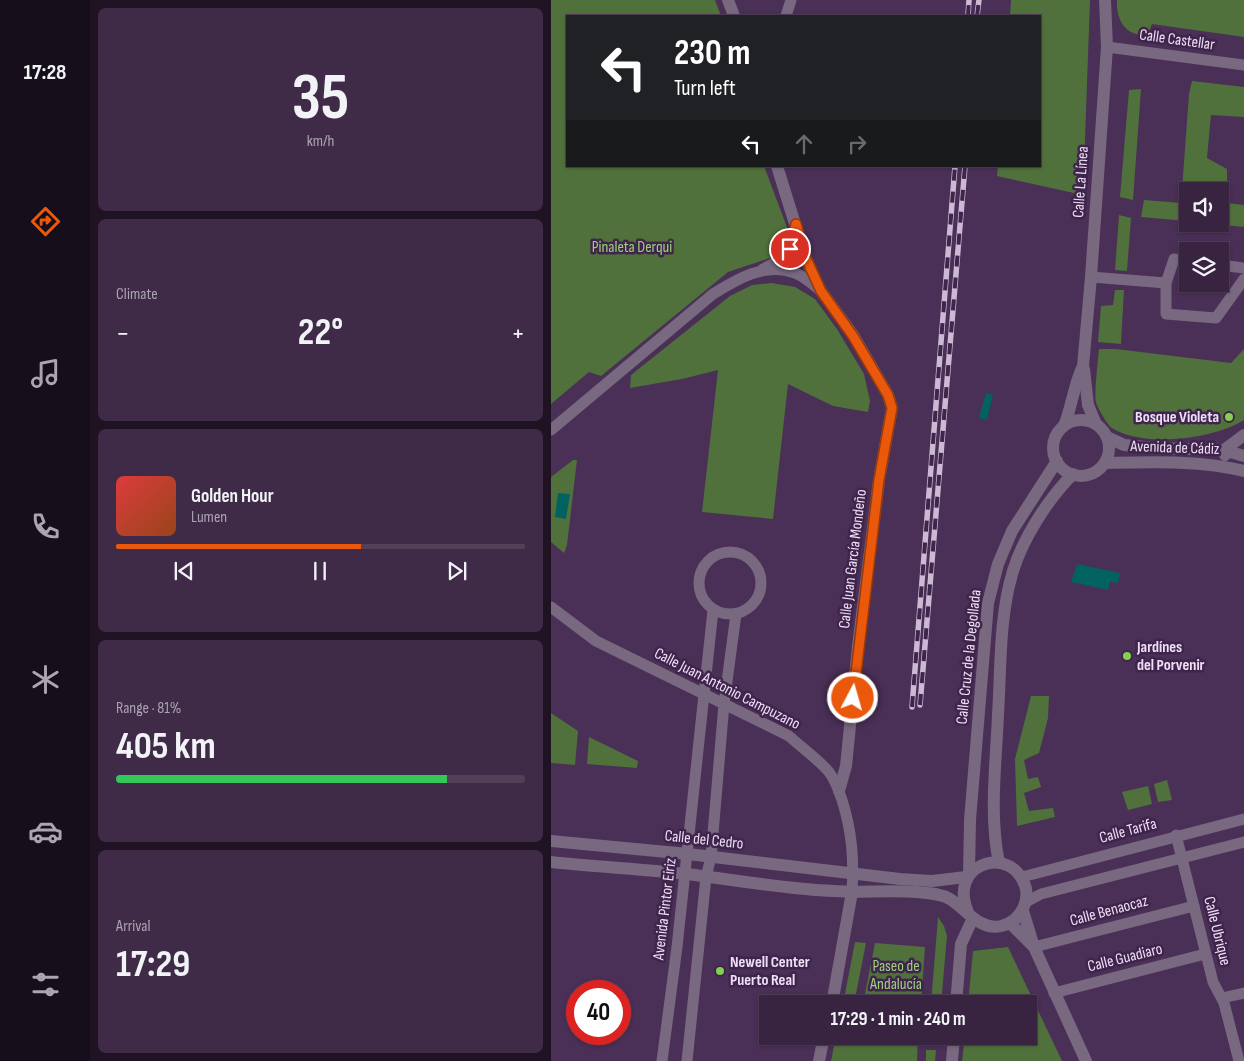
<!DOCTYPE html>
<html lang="en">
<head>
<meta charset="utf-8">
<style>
	body { margin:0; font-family:"Sofia Sans Condensed",sans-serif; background:#3f2b47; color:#f1f3f6; height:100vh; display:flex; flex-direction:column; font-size:19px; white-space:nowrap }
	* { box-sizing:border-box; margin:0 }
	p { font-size:16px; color:#aba4b1 }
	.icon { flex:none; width:28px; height:28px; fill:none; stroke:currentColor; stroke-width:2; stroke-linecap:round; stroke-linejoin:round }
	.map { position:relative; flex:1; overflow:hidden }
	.drawer { display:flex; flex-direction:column; gap:8px; padding:8px; background:#1f1323; width:461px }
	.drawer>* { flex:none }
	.guide { position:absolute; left:15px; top:15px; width:475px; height:152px; border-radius:0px; box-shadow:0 1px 4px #0004,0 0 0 1px #524059; background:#202124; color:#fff; overflow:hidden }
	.tools { position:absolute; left:628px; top:182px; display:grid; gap:10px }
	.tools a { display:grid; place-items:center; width:50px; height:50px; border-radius:0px; background:#382340; box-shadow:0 1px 4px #0004,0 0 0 1px #524059; font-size:25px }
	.speed { position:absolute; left:15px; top:980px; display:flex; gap:10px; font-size:25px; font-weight:700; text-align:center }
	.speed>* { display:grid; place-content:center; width:65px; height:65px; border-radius:50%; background:#382340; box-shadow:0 1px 4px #0004,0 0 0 1px #524059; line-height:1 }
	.speed .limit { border:8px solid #d22; background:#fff; color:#111 }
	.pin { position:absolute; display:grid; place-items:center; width:42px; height:42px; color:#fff; margin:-21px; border:2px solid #fff; border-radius:50%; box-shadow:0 1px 5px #0007 }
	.me { position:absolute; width:55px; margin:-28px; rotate:6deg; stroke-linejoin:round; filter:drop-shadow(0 0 4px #0008) }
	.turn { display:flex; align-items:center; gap:18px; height:105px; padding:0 25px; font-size:22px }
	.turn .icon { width:65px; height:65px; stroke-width:2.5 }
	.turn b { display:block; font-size:35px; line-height:42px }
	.lanes { display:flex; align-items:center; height:48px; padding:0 25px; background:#0003; justify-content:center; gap:25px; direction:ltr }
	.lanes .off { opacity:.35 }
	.big { font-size:38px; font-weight:700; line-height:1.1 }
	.drawer .tile { flex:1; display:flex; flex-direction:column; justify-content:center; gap:8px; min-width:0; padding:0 18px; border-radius:8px; background:#3f2b47 }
	.drawer .dial { align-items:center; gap:0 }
	.dial b { font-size:65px; line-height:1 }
	.song { display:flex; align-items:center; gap:15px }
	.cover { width:60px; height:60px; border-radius:8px; background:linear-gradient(135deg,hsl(0 70% 55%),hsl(20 70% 35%)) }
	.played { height:5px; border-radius:2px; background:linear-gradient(90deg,#ea580c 60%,#524059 60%) }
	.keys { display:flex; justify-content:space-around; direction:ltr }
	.heat { display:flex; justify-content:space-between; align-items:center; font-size:28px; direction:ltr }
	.charge { height:8px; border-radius:4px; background:linear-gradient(90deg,#34c759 81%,#524059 0) }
	.trip { position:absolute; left:208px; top:995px; width:278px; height:50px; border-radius:0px; background:#382340; box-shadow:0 1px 4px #0004,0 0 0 1px #524059; font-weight:700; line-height:50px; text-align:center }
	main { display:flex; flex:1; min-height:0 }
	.tab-bar { display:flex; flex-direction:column; width:90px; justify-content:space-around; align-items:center; background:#160e1a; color:#aba4b1 }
	.tab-bar .icon { width:35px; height:35px }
	.tab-bar .on { color:#ea580c }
	.tab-bar b { font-size:22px; color:#f1f3f6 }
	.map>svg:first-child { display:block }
	.green { fill:#50713c }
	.water { fill:#026262 }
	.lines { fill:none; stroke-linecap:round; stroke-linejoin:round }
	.minor { stroke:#786880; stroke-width:11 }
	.tertiary { stroke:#786880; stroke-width:12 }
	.rail-casing { stroke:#ccb9d4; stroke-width:5.5 }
	.rail { stroke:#3f244b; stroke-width:4; stroke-dasharray:11; stroke-linecap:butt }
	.route-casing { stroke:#983908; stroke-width:12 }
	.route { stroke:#ea580c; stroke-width:9 }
	.poi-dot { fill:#84d04e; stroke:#3f244b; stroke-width:2 }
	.labels { text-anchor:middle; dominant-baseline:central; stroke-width:5; stroke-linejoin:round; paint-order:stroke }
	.street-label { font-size:16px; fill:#eedef6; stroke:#3f244b }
	.park-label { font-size:16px; fill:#9dd27d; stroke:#3f244b }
	.poi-label { font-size:16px; font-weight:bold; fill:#eedef6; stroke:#3f244b; text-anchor:start }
</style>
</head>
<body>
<main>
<nav class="tab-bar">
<b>17:28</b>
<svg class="icon on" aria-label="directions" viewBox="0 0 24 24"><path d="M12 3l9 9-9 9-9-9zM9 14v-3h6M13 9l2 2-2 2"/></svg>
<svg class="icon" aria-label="music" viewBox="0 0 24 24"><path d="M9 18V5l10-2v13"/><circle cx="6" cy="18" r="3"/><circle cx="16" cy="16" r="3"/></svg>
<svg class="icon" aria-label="phone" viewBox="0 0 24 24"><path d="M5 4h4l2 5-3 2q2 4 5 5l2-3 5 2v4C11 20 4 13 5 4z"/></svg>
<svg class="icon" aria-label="climate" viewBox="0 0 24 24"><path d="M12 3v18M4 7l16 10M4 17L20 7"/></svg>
<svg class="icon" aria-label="car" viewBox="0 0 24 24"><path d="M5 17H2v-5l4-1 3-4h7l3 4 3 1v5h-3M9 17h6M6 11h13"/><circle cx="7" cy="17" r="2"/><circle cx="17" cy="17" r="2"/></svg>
<svg class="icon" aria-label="filters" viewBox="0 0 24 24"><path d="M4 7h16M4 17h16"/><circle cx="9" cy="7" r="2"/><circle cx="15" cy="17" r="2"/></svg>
</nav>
<section class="drawer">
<div class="tile dial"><b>35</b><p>km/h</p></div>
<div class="tile"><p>Climate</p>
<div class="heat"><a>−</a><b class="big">22°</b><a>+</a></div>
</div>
<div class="tile">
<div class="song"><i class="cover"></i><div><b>Golden Hour</b><p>Lumen</p></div></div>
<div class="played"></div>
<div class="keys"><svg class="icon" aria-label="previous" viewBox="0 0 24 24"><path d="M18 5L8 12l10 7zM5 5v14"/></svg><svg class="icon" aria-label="pause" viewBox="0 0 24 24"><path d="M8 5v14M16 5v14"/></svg><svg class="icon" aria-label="next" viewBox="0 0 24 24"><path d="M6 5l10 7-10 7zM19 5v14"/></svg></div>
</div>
<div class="tile"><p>Range · 81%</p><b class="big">405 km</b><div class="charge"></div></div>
<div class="tile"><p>Arrival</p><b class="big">17:29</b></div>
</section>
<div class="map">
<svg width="693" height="1061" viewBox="0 0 693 1061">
	<rect width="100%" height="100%" fill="#4a2f56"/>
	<g class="green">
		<path d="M0,0H164L170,16H16V166H213L237,230L234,253L177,272L50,376L38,372L0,404Z"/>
		<path d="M460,0H539L532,195L446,176L447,166H489V16H459Z"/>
		<path d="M566,0H693V37L601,24L597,34C594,34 588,35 585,34C570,30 565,13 566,0Z"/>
		<path d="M641,81L693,87V117L660,115L656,158L676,169V203L693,205V227L662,224H669V191H636V221L590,217L593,200L630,203L638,94Z"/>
		<path d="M590,89L582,200L569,197L578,90Z"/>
		<path d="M568,215L580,218L576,271L564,270Z"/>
		<path d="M221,283L244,287L264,299L286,329L313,374L319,401L317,412L282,406L237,384L222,519L151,512L167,370L131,379L79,388L80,375L179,296L201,285Z"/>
		<path d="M564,290H573L570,344L547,342L550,306L562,305Z"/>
		<path d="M548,349H565L680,363L693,349V420C664,439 591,448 561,428C557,426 546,407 545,402C543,394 547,360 548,349Z"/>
		<path d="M22,460H26L16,545L13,553L0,542V477Z"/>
		<path d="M480,696H498L497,718L488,753L473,760L477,779L487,777L490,787L473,793L478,811L502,808L504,817L466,826L464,759Z"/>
		<path d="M0,713L27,731L24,765L0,763Z"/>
		<path d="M38,737L87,761L86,768L36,764Z"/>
		<path d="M616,780L621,800L607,802L603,784Z"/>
		<path d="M597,786L601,804L577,810L571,792Z"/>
		<path d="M387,917L393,926L396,936L390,1004H380Z"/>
		<path d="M304,942L315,943L303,1004H292Z"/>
		<path d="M324,943L374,947L370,1004H312Z"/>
		<path d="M457,947L511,1061H411L414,1036H476V1004H417L422,951Z"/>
		<path d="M285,1036H367L366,1061H280Z"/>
		<path d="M375,1050H385L384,1061H375Z"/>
	</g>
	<g class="water">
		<path d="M435,393L442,395L436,420L428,418Z"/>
		<path d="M7,493L19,494L15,519L4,517Z"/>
		<path d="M526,564L569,573L567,583L559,582L557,590L520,582Z"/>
	</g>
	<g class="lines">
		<g class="minor">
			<path d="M235,16L240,0"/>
			<path d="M556,47L693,65"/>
			<path d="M636,261L623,259L615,283V314L665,318L693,279"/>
			<path d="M669,265L693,268"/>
			<path d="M212,269C238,256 239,251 245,224"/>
			<path d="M540,277L615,283"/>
			<path d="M0,430L162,294C186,279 214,262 244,273C253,276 262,285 270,291"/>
			<circle cx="179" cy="583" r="31"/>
			<path d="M0,607L45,641L238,736C251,748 267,759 278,772C284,780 288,791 291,800C301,832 303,858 301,892"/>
			<path d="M625,835L662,982L673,1003L688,1061"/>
			<path d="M471,877L693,819"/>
			<path d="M475,902L490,894L693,842"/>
			<path d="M483,947L643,906"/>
			<path d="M503,993L654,954"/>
			<path d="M671,998L693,993"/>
			<path d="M111,1061L126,947L162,610"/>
			<path d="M136,1061L155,877L160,857L173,704L185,614"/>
		</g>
		<g class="tertiary">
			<path d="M177,0L183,16"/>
			<path d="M226,166L254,256L263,277L270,291L302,335L337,395L341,408L328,480L307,646L295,766L288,791"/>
			<path d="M533,369L537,405L545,424"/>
			<circle cx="530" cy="448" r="28"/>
			<path d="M513,426C521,406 523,384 532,366L540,277L556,47L554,0"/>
			<path d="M556,437L573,445L604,448L673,450L693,456"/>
			<path d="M674,455L673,450L693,435"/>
			<path d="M554,463C597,462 651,460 693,471"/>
			<path d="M0,841L137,854L349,879L381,881L415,877"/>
			<path d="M0,862C45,867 91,869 136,874C185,880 234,889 283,891C310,893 338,890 366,892C377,893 389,893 399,899C415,909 429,931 450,926C471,921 482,897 471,879C453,846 397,866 417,912"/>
			<path d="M448,863C438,814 445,764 447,715C450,667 448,617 462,571C472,538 497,499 522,474"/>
			<path d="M418,874L419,820L437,603L447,564L461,531L506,461"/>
			<path d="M472,911L483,947L535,1061"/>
			<path d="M459,923L481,945"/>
			<path d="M281,1004L301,892"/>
			<path d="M405,1004L410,944L422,918"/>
			<path d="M268,1061L273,1036"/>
			<path d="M401,1061L403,1036"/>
		</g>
		<defs>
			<g id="rail">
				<path d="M417,16L418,0"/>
				<path d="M426,16L428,0"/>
				<path d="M369,705L414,166"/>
				<path d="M361,707L404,166"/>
			</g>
		</defs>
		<use href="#rail" class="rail-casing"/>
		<use href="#rail" class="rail"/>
	</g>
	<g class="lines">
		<defs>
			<path id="route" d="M239,249L245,224L254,256L270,291L302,336L337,395L341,408L328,480L302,698"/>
		</defs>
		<use href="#route" class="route-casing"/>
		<use href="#route" class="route"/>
	</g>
	<g class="poi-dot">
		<circle cx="678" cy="417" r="5"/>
		<circle cx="576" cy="656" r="5"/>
		<circle cx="169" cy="971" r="5"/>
	</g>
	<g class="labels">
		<g class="street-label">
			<text transform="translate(626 40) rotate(8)">Calle Castellar</text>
			<text transform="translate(530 182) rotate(-86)">Calle La Línea</text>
			<text transform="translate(624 448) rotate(2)">Avenida de Cádiz</text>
			<text transform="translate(302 559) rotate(-83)">Calle Juan García Mondeño</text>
			<text transform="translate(418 657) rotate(-84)">Calle Cruz de la Degollada</text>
			<text transform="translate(176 689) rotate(27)">Calle Juan Antonio Campuzano</text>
			<text transform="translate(577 831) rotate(-15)">Calle Tarifa</text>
			<text transform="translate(153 840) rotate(6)">Calle del Cedro</text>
			<text transform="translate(114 909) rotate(-83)">Avenida Pintor Eiriz</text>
			<text transform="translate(558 911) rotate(-15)">Calle Benaocaz</text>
			<text transform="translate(666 931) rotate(76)">Calle Ubrique</text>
			<text transform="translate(574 958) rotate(-14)">Calle Guadiaro</text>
		</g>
		<g class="park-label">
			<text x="81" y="247">Pinaleta Derqui</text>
			<text x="345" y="966">Paseo de<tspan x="345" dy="18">Andalucía</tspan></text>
		</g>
		<g class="poi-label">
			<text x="668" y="417" text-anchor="end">Bosque Violeta</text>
			<text x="586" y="647">Jardínes<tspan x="586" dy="18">del Porvenir</tspan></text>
			<text x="179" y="962">Newell Center<tspan x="179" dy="18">Puerto Real</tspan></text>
		</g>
	</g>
</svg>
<div class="tools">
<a><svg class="icon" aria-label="sound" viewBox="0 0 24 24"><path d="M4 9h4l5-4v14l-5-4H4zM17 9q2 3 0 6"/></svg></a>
<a><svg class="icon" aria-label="layers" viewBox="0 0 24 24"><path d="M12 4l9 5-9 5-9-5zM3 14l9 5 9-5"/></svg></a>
</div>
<div class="speed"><div class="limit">40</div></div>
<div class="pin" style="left:239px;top:249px;background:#d93025"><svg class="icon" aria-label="arrive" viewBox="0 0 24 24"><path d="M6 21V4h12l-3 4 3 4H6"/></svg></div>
<svg class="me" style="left:302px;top:698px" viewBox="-20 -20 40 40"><circle r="17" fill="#ea580c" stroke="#fff" stroke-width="3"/><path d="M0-11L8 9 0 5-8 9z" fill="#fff"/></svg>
<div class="trip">17:29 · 1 min · 240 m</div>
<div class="guide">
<div class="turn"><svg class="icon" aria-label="left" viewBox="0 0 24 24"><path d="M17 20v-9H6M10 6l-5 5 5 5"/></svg><div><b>230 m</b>Turn left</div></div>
<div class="lanes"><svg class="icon" aria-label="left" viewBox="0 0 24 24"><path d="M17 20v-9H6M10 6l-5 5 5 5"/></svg><svg class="icon off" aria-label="ahead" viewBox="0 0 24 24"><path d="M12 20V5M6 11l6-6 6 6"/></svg><svg class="icon off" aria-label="right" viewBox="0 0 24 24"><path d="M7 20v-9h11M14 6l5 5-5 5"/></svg></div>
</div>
</div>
</main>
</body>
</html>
